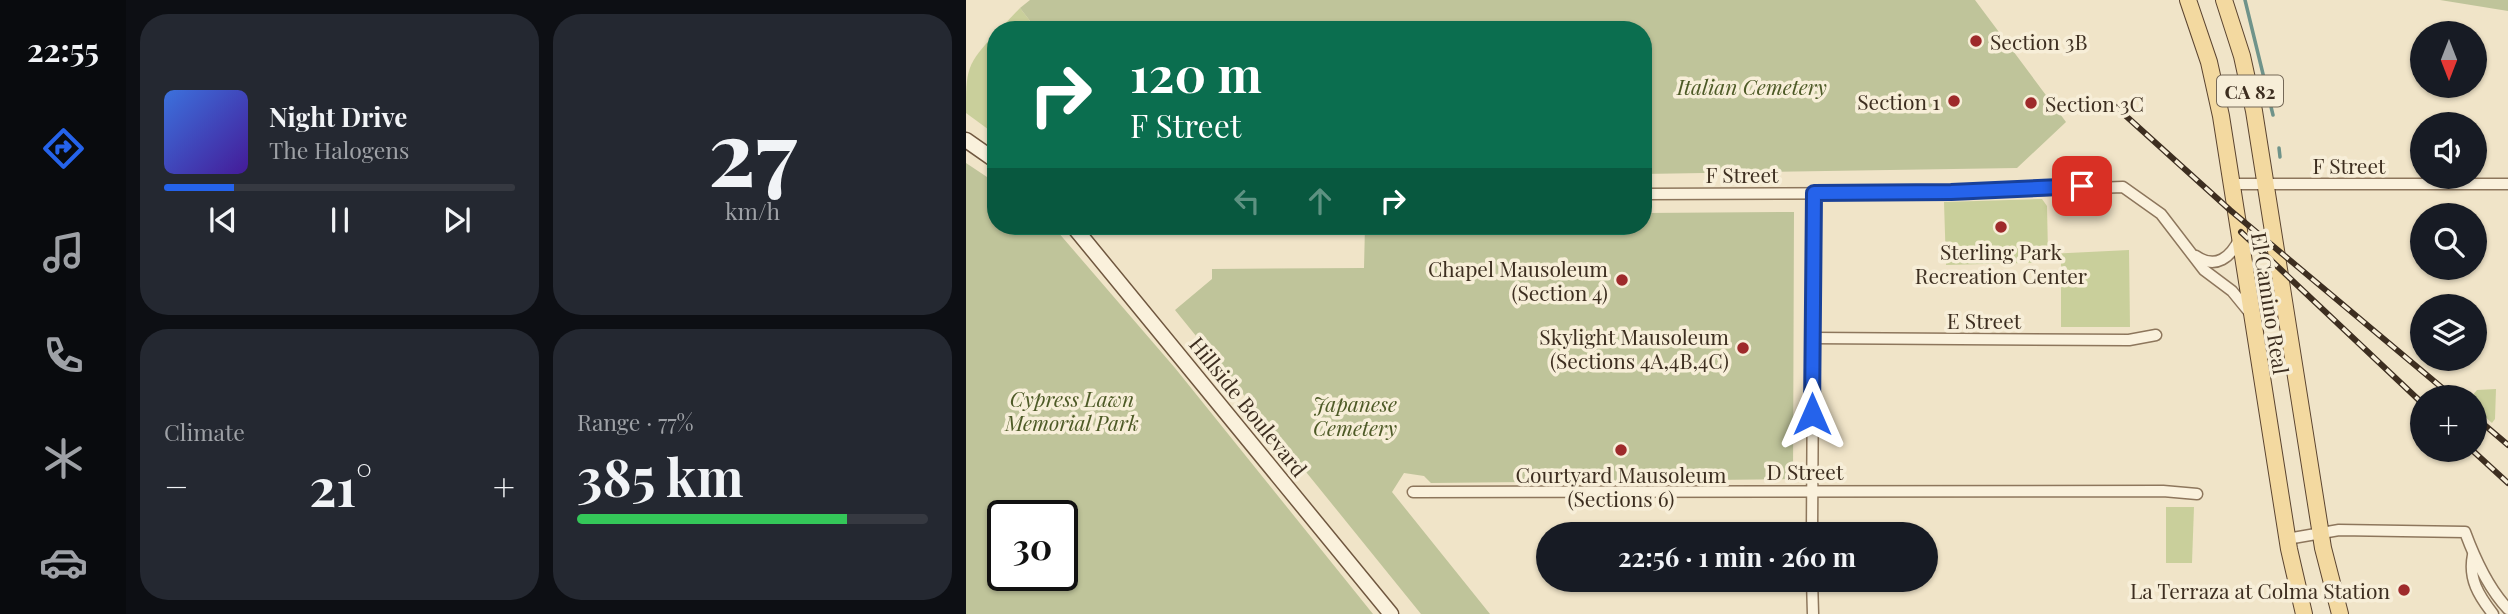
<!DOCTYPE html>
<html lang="en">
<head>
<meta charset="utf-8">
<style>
	body { margin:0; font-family:"Playfair Display",serif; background:#242831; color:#f1f3f6; height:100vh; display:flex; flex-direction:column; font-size:26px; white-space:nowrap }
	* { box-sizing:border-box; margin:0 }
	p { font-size:23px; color:#9ea1a6 }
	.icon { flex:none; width:38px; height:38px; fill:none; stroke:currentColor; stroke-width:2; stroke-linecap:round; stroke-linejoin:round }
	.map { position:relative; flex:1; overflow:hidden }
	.drawer { display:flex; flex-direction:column; gap:14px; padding:14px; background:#0d0f14; width:840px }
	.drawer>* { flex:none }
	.hud { position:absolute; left:21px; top:21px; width:665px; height:214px; border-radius:28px; box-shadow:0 2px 5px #0004; background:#0b6e4f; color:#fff; overflow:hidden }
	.needle { width:46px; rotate:180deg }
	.controls { position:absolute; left:1444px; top:21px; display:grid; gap:14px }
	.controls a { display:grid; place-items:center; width:77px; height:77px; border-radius:50%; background:#171b24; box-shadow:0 2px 5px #0004; font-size:35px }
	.speed { position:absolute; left:21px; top:500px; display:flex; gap:14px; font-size:35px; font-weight:700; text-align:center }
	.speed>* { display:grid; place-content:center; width:91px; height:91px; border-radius:50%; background:#171b24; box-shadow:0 2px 5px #0004; line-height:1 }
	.speed .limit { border:4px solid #111; border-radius:10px; background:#fff; color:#111 }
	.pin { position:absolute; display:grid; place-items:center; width:60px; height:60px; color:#fff; margin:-30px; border-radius:14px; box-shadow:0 4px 10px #0006 }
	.me { position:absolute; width:77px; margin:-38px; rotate:0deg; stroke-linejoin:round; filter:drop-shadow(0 0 5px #0008) }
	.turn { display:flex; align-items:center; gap:24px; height:147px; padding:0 28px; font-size:32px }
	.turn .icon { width:91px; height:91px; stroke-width:2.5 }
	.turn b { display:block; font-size:49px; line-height:60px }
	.lanes { display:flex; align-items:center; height:66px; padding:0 28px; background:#0003; justify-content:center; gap:35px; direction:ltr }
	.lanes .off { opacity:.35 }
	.big { font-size:52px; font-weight:700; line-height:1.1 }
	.drawer .tile { flex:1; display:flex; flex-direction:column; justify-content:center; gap:10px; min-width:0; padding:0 24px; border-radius:28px; background:#242831 }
	.drawer .dial { align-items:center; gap:0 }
	.dial b { font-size:91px; line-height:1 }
	.song { display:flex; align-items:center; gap:21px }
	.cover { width:84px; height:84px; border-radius:10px; background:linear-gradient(135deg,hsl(220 70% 55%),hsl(260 70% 35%)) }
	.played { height:7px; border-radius:4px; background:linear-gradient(90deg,#2563eb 20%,#363941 20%) }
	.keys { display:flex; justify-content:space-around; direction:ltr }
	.heat { display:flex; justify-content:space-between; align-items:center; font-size:38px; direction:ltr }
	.charge { height:10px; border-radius:5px; background:linear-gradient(90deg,#34c759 77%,#363941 0) }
	.drawer .tiles { flex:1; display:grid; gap:14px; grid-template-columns:repeat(2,1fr) }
	.trip { position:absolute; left:570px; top:522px; width:402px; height:70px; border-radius:35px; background:#171b24; box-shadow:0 2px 5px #0004; font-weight:700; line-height:70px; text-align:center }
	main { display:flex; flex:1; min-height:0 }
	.dock { display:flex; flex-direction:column; width:126px; justify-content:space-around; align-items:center; background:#090b0e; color:#9ea1a6 }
	.dock .icon { width:49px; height:49px }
	.dock .active { color:#2563eb }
	.dock b { font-size:32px; color:#f1f3f6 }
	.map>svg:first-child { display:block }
	.green { fill:#c9cf9b }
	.cemetery { fill:#bfc49a; fill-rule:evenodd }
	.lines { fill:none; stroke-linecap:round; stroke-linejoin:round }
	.stream { stroke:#6f938a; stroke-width:3.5 }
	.street-casing { stroke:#8d765c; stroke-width:13 }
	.secondary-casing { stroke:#6f573f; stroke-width:17 }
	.primary-casing { stroke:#5b4430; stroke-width:18 }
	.street { stroke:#faf1dc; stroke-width:10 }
	.secondary { stroke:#faf1dc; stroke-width:14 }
	.primary { stroke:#f3d9a0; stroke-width:16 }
	.rail-casing { stroke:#3d2e20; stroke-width:6 }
	.rail { stroke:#f7eed8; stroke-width:3.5; stroke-dasharray:10; stroke-linecap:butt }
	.route-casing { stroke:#184099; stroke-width:18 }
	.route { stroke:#2563eb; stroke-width:12 }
	.poi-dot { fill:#9e2a2b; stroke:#f7eed8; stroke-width:2.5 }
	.labels { text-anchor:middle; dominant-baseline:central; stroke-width:7; stroke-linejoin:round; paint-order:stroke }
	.shield { fill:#f7eed8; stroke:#756857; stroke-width:2 }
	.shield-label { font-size:19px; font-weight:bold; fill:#3d2e20 }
	.poi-label { font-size:21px; fill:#3d2e20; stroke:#f7eed8; text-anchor:end }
	.park-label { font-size:21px; font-style:italic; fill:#4d5a26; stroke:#f7eed8 }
	.street-label { font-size:21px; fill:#3d2e20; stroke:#f7eed8 }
</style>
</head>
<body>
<main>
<nav class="dock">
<b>22:55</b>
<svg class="icon active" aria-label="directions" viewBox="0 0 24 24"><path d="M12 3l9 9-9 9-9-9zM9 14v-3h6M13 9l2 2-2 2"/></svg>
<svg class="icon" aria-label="music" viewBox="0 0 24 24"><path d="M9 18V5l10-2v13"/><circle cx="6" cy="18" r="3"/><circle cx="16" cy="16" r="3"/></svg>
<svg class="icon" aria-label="phone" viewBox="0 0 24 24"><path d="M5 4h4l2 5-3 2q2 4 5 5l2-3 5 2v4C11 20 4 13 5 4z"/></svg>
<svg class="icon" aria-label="climate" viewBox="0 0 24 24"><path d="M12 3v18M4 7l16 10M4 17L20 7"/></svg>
<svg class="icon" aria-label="car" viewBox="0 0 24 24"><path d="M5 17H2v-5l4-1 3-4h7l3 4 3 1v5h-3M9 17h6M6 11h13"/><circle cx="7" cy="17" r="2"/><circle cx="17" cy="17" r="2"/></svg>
</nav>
<section class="drawer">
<div class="tiles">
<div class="tile">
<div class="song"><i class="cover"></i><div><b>Night Drive</b><p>The Halogens</p></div></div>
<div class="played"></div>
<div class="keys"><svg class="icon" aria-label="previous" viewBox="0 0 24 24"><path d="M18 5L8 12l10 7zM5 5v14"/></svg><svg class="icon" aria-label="pause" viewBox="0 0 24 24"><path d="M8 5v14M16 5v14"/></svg><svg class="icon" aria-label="next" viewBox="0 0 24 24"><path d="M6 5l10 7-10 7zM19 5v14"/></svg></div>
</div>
<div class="tile dial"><b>27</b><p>km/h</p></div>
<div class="tile"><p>Climate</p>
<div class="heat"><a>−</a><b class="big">21°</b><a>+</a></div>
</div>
<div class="tile"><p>Range · 77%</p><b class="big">385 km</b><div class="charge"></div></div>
</div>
</section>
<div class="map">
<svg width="1542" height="614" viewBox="0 0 1542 614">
	<rect width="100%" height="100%" fill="#f0e4c8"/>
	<g class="green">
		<path d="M54,8L71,30H33Z"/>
		<path d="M30,33V135L0,113C0,69 0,65 30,33Z"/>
		<path d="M1076,199L1081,206L1082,254L1163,250L1164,327H1095V262L980,265L978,202Z"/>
		<path d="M1530,389L1529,419L1526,423L1509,408L1508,397H1505L1511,390Z"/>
		<path d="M1200,507H1228L1226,563H1200Z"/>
	</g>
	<g class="cemetery">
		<path d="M64,0H1009L1100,122L1051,168L677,174V30H71L54,8Z"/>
		<path d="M1474,0H1542V11Z"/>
		<path d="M0,163L30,183V226H86L91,231L209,368L407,614H0ZM37,516H96V576H37Z"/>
		<path d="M828,212L827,479L465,483L458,476L438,473L426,492L524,614H455L209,310L246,279V269L398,268L399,226H677V213Z"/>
	</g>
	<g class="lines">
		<g class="stream">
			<path d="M1279,0L1307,115"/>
			<path d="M1313,148L1314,157"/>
		</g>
		<defs>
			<g id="street">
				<path d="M1265,184H1542"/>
				<path d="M677,194L985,193L1157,187L1195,214L1238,270L1266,291L1284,313"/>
				<path d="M1230,256C1250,270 1265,257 1274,238"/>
				<path d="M845,338L1163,340L1190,335"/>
				<path d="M447,492L1197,491L1231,494"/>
				<path d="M846,534L848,193"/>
				<path d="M1321,539L1373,530L1499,532C1509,559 1522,588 1542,609"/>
				<path d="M1507,555C1502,579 1513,596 1527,614"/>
				<path d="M846,579L847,614"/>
			</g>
			<g id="secondary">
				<path d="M0,140L30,161"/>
				<path d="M107,226L425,614"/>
			</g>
			<g id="primary">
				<path d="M1222,0L1243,62L1255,116L1323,549L1338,614"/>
				<path d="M1258,0L1276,56L1288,111L1357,548L1374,614"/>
			</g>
		</defs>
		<use href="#street" class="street-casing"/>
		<use href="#secondary" class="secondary-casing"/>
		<use href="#primary" class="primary-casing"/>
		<use href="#street" class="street"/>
		<use href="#secondary" class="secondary"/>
		<use href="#primary" class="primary"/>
		<defs>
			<g id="rail">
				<path d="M1150,107L1264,210L1487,397"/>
				<path d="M1275,232L1456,403"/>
				<path d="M1508,416L1542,445"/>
				<path d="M1506,450L1542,483"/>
			</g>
		</defs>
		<use href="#rail" class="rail-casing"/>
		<use href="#rail" class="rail"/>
	</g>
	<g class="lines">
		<defs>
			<path id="route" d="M846,414L848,193L985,192L1116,186"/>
		</defs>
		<use href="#route" class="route-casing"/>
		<use href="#route" class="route"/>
	</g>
	<g class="poi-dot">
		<circle cx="1010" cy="41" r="7"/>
		<circle cx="988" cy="101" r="7"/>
		<circle cx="1065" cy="103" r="7"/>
		<circle cx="1035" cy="227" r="7"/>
		<circle cx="656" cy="280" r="7"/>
		<circle cx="777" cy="348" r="7"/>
		<circle cx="655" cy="450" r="7"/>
		<circle cx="1438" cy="590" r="7"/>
	</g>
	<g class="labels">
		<rect class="shield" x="1251" y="75.5" width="66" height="31" rx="5"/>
		<g class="shield-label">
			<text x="1284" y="91">CA 82</text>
		</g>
		<g class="poi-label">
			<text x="1024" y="41" text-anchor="start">Section 3B</text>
			<text x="974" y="101">Section 1</text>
			<text x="1079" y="103" text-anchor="start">Section 3C</text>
			<text x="1035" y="251" text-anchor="middle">Sterling Park<tspan x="1035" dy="24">Recreation Center</tspan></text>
			<text x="642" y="268">Chapel Mausoleum<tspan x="642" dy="24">(Section 4)</tspan></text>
			<text x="763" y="336">Skylight Mausoleum<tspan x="763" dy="24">(Sections 4A,4B,4C)</tspan></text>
			<text x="655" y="474" text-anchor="middle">Courtyard Mausoleum<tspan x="655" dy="24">(Sections 6)</tspan></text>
			<text x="1424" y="590">La Terraza at Colma Station</text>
		</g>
		<g class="park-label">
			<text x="786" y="86">Italian Cemetery</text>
			<text x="106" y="398">Cypress Lawn<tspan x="106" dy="24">Memorial Park</tspan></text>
			<text x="389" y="403">Japanese<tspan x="389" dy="24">Cemetery</tspan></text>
		</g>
		<g class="street-label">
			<text x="1383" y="165">F Street</text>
			<text x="776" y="174">F Street</text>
			<text transform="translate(1305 303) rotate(81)">El Camino Real</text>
			<text x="1018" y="320">E Street</text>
			<text transform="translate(283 406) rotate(51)">Hillside Boulevard</text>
			<text x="839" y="471">D Street</text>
		</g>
	</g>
</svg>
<div class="controls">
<a><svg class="needle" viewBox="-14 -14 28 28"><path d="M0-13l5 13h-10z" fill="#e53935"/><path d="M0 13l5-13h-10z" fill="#9ea1a6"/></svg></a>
<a><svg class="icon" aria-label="sound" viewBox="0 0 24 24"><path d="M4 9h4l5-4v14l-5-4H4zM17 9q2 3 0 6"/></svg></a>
<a><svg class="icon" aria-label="search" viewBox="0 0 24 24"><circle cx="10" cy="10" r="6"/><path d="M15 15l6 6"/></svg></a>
<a><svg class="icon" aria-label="layers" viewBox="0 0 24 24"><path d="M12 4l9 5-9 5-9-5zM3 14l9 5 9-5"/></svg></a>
<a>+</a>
</div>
<div class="speed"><div class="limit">30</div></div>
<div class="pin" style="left:1116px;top:186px;background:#d93025"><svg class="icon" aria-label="arrive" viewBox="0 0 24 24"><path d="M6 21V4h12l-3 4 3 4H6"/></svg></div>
<svg class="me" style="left:846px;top:414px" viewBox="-20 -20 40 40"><path d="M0-17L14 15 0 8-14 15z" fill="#2563eb" stroke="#fff" stroke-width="4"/></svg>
<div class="trip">22:56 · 1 min · 260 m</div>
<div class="hud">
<div class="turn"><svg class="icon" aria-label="right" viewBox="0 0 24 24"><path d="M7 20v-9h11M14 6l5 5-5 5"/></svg><div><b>120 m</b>F Street</div></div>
<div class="lanes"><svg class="icon off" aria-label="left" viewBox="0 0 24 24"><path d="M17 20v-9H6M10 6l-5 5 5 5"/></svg><svg class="icon off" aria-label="ahead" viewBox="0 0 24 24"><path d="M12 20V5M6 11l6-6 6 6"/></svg><svg class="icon" aria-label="right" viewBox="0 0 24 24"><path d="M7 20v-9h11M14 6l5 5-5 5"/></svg></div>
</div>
</div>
</main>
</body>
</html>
